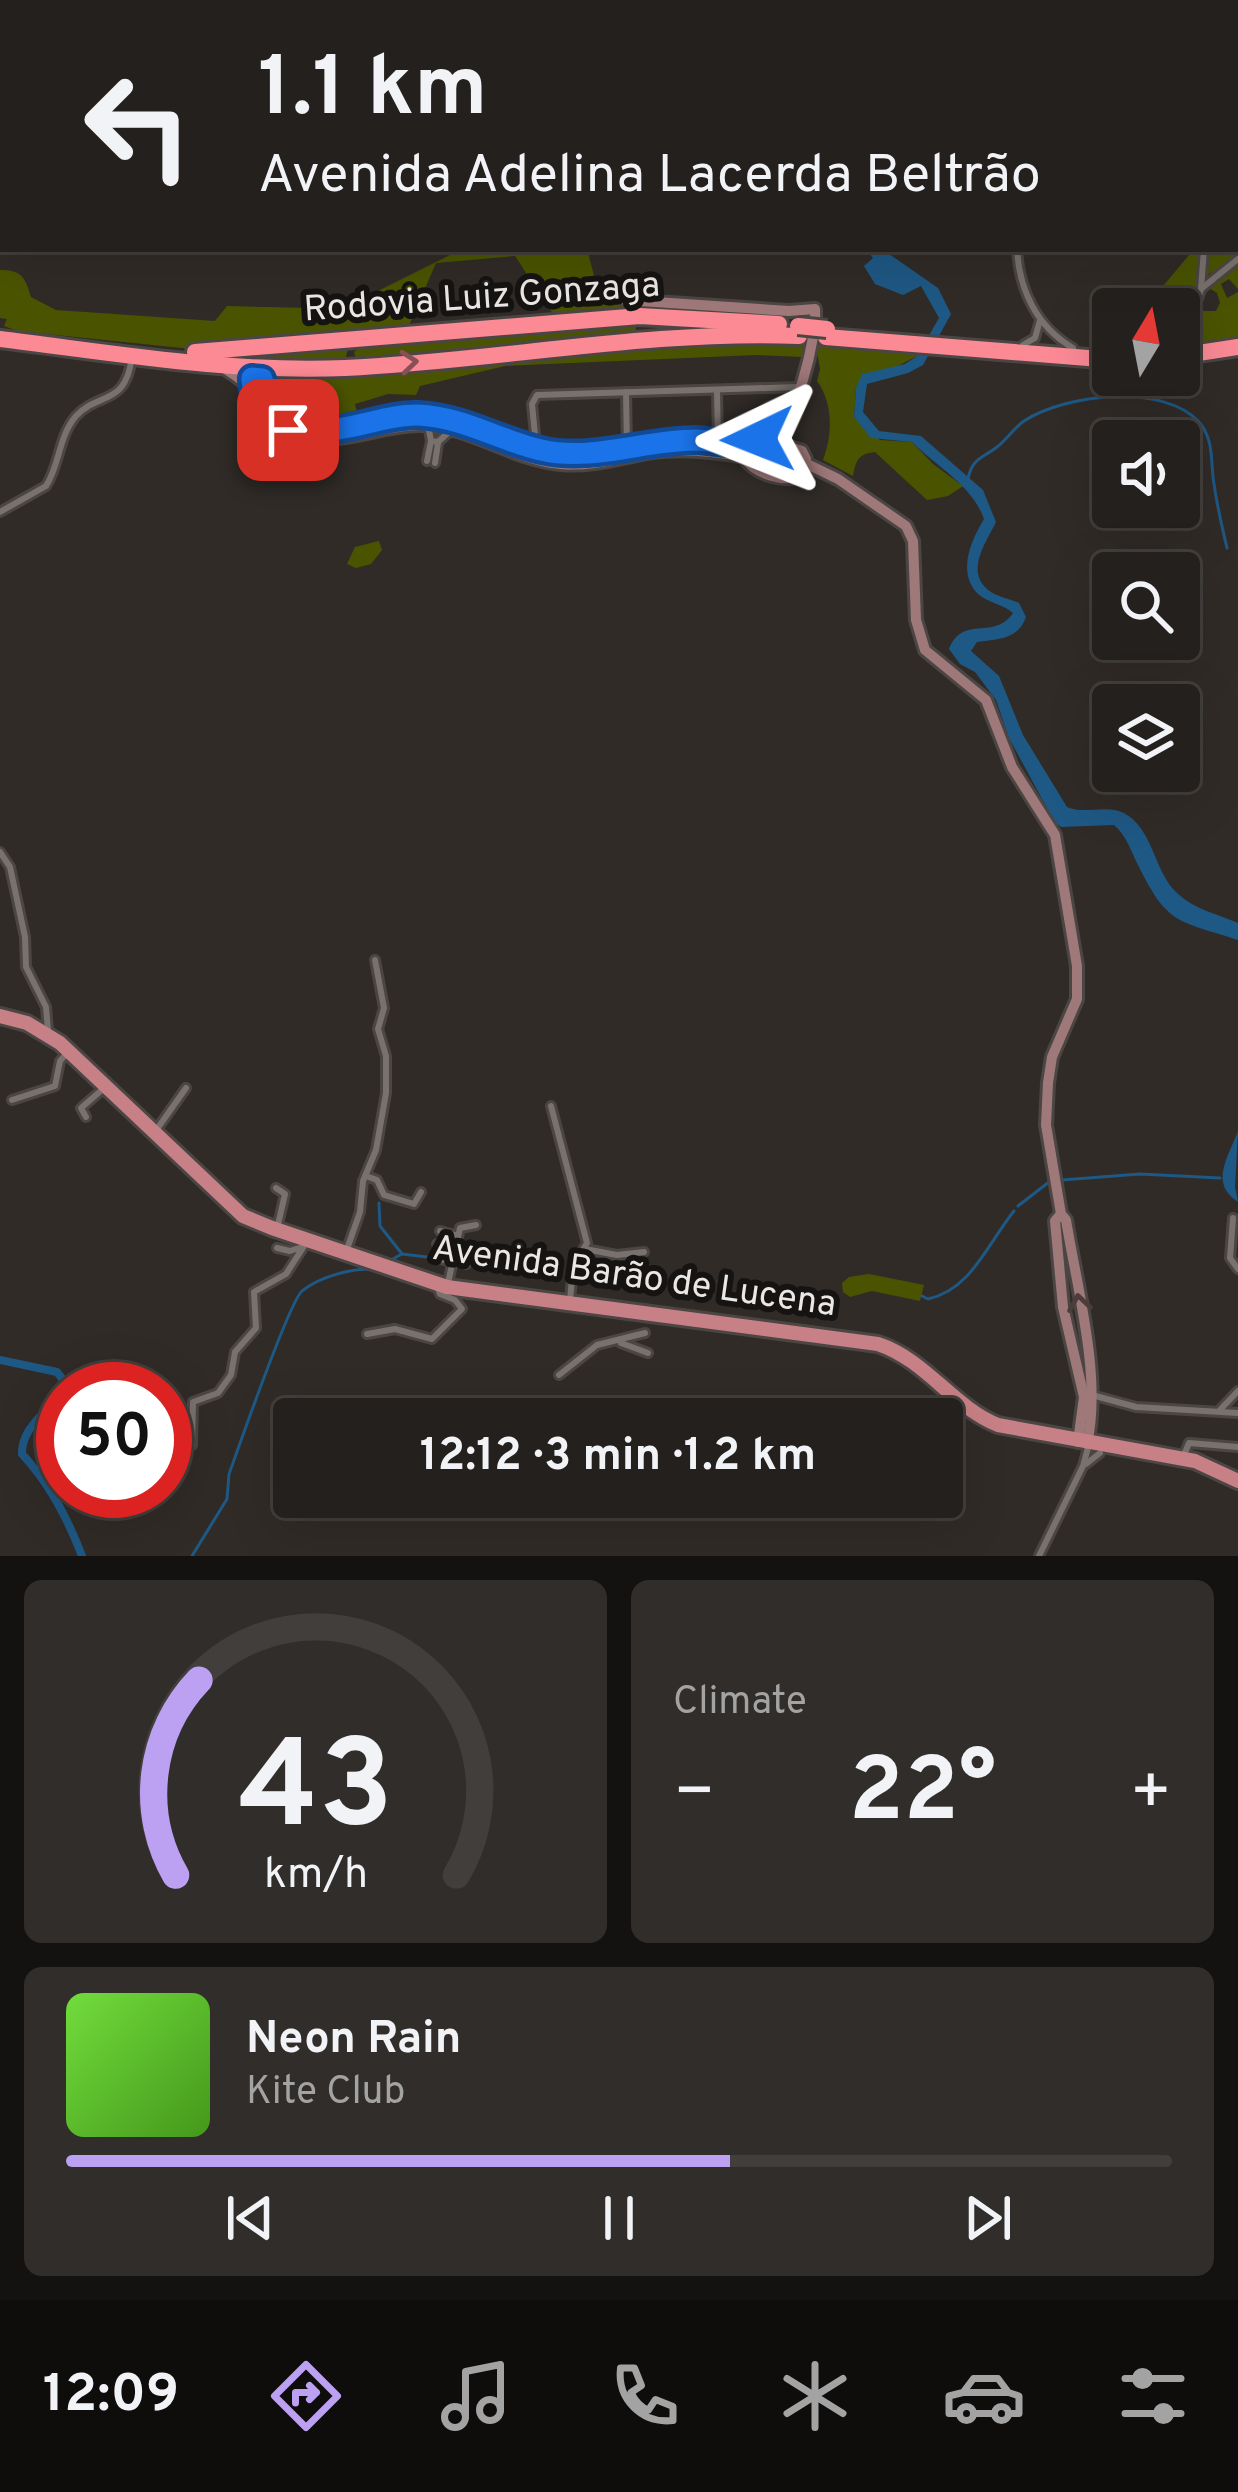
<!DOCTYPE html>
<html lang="en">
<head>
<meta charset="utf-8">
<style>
	body { margin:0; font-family:Overpass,sans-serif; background:#302d2a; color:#f1f3f6; height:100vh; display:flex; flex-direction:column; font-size:45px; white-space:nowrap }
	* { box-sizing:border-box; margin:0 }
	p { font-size:39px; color:#a3a3a4 }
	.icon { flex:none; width:66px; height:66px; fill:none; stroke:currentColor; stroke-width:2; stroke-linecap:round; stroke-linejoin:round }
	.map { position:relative; height:1556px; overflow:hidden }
	.sheet { display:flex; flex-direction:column; gap:24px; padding:24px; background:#141210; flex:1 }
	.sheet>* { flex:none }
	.top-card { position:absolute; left:0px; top:0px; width:1239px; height:252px; box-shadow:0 12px 48px #0002,0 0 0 3px #413e3b; background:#24201d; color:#f1f3f6; overflow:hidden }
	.needle { width:78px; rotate:10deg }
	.fabs { position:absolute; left:1092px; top:288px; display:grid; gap:24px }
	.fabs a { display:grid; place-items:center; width:108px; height:108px; border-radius:12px; background:#24201d; box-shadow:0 12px 48px #0002,0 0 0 3px #413e3b; font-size:60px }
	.speed { position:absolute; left:36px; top:1362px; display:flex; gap:24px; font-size:60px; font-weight:700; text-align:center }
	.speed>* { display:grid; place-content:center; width:156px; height:156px; border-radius:50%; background:#24201d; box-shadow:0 12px 48px #0002,0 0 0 3px #413e3b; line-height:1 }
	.speed .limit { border:18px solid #d22; background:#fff; color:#111 }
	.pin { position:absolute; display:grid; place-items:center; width:102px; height:102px; color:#fff; margin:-51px; border-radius:24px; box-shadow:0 6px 18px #0006 }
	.me { position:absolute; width:132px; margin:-66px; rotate:268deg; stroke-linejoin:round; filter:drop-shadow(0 0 9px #0008) }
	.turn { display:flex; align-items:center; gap:42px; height:252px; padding:0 60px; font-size:54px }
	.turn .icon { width:156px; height:156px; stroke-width:2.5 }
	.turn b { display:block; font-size:84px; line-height:102px }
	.big { font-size:90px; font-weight:700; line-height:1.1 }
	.sheet .tile { flex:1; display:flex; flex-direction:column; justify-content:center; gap:18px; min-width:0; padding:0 42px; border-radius:18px; background:#302d2a }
	.sheet .dial { align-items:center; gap:0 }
	.dial svg { height:312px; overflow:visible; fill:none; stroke:#413e3b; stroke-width:7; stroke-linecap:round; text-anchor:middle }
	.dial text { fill:#f1f3f6; stroke:none }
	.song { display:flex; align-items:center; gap:36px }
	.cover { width:144px; height:144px; border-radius:18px; background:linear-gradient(135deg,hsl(100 70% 55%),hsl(100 70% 35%)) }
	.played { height:12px; border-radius:6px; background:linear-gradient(90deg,#bca0f2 60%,#413e3b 60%) }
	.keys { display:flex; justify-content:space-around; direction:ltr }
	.heat { display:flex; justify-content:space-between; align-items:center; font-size:66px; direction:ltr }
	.sheet .tiles { flex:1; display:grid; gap:24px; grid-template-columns:1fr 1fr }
	.tile:last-child { grid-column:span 2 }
	.trip { position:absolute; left:273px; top:1398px; width:690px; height:120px; border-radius:12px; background:#24201d; box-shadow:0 12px 48px #0002,0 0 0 3px #413e3b; font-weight:700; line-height:120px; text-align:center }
	.tab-bar { display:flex; height:192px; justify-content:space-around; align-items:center; background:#0e0d0c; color:#a3a3a4 }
	.tab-bar .icon { width:84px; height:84px }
	.tab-bar .current { color:#bca0f2 }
	.tab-bar b { font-size:54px; color:#f1f3f6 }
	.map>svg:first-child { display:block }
	.green { fill:#4a5400 }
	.water { fill:#1e5884 }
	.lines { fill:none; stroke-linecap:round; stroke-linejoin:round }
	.stream { stroke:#1e5884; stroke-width:3 }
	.river { stroke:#1e5884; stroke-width:8 }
	.street-casing { stroke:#4b4643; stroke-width:12 }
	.secondary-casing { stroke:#4b4643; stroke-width:16 }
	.primary-casing { stroke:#4b4643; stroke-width:20 }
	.highway-casing { stroke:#4b4643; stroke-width:22 }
	.street { stroke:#78716d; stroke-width:6 }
	.secondary { stroke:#9f7879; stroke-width:10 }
	.primary { stroke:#c78085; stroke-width:14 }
	.highway { stroke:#fb8a95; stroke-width:16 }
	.highway-bridge-casing { stroke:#4b4643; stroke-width:22; stroke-linecap:butt }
	.highway-bridge { stroke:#fb8a95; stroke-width:16 }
	.oneway { stroke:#884f54 }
	.oneway2 { stroke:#4d3c3b }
	.route-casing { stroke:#114b97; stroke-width:30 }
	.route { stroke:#1a73e8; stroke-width:21 }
	.labels { text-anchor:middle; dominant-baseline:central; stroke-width:12; stroke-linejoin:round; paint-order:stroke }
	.street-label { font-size:36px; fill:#ebe7e5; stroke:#161412 }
</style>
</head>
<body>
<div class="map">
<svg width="1238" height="1556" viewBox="0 0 1238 1556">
	<rect width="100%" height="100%" fill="#302b27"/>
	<g class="green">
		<path d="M462,249H587L600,298L621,304L637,323L634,337L357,363L354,352L362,346L557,320L515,256L436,263L408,328L201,350L18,331L4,326L7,319L0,318V270C22,270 25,277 31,297L56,310L215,321L227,306L312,308L374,293Z"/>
		<path d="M1194,249L1205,253L1207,249H1233L1238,257L1202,278L1204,256L1200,288L1187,307L1144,309Z"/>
		<path d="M1238,262V289L1229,279L1221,284L1227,298L1238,292V343L1179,353V332L1202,311H1216L1220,303L1217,293L1207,287Z"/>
		<path d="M755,339L808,340L803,357L756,355L505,366L420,386L416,395L388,394L355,404L357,412C331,444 283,418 269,387L275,376Z"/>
		<path d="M815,340L919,346L917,356L856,388L854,417L880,440L912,442L933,464L963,486L948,496L927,500L875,452C858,454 856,460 853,476L823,460C833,434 833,403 817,381L820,369Z"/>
		<path d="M348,348L346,357L352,366L183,359Z"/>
		<path d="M754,441L797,450L805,460L795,477L748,464L747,446Z"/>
		<path d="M379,541L382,550L371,564L356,568L347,564L355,547Z"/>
		<path d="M869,1274L924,1285L920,1301L872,1291L850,1297L843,1292L842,1283L849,1277Z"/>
	</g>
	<g class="water">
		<path d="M589,0H924L925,3H589Z"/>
		<path d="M866,249H882L938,288L951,314L923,365L908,373L867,384L863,412L879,431L921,436L983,490L996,522C986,543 963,573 991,592C999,597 1010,599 1019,603L1026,617C1018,640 998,639 977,642L971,651L999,676L1023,735L1067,807C1085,815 1106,804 1124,813C1153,828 1154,872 1177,893C1194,909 1217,914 1238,923V940C1178,920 1168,926 1138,865C1131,851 1126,835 1114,825L1061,827L1054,821L1009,738L996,700L975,672L960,664L949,649C963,614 994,641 1013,613C1003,604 988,603 978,594C956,572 972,539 984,519C972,485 937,467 912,442L871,438L854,417L856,388L862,374L905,364L917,356L939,318L921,286L903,295L875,284L864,266L873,258Z"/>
		<path d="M1238,1131L1235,1187L1238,1202C1209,1183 1228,1158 1238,1131Z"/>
	</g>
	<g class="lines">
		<g class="stream">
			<path d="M968,479C972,458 983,458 997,447C1007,439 1014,428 1024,421C1065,394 1164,383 1199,422C1215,441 1210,462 1214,484C1217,505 1222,527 1227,548"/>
			<path d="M1062,1180L1140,1174L1220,1178"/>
			<path d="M379,1203L380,1226L402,1254L389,1261L381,1258"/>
			<path d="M1018,1206L1049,1182"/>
			<path d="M402,1254L427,1257L440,1263"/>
			<path d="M922,1296L928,1299C971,1290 988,1243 1014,1211"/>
			<path d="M192,1556L227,1499L229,1474C239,1447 288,1304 302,1291C319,1277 352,1268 373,1269"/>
		</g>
		<path class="river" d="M0,1360L57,1372L64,1381C57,1409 21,1423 22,1454C49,1483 68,1519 82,1556"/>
		<defs>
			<g id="street">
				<path d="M1,0L3,3"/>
				<path d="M57,0L58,3"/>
				<path d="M947,0L948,3"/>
				<path d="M1098,0L1110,3"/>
				<path d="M1205,0L1207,3"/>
				<path d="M1226,0V3"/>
				<path d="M970,3L972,0"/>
				<path d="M1021,3L1025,0"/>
				<path d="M1129,3L1139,0"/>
				<path d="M0,32L3,31"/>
				<path d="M1236,51L1238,67"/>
				<path d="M1236,144L1238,140"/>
				<path d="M1017,249C1019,290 1037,327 1073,348"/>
				<path d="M1201,289L1204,249"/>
				<path d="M1179,328L1193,314L1201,289L1238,259"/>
				<path d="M1023,345L1035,338L1040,320"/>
				<path d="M717,391L718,442"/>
				<path d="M626,392L627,447"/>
				<path d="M428,425L431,441L438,442L450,431"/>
				<path d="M536,445L532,404L537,395L799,387"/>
				<path d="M427,461L431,441"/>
				<path d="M435,463L438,443"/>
				<path d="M0,512L46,486C60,465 58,437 76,416C99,391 126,407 132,356"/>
				<path d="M0,852L10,867L25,937L26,967L46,1007L48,1031"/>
				<path d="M12,1100L55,1086L60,1061L68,1052"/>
				<path d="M551,1106L587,1243L573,1266L570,1301"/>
				<path d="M86,1117L81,1108L103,1089"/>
				<path d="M157,1129L186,1088"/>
				<path d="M366,1176L377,1180L384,1195L414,1204L421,1192"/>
				<path d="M276,1188L285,1194L277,1229"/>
				<path d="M1233,1218L1230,1258L1238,1269"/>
				<path d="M440,1231L458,1236"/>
				<path d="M437,1244L482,1254"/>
				<path d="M277,1248L290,1251L302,1247"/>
				<path d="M347,1249L360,1212L363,1181L376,1150L386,1093V1056L378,1029L384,1008L375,960"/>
				<path d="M585,1249L617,1255L644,1252"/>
				<path d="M437,1258L452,1262"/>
				<path d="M453,1260L466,1264"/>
				<path d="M448,1283L460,1228L476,1225"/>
				<path d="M367,1334L395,1329L432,1339L462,1309L455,1300L440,1294L438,1288"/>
				<path d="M621,1343L648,1353"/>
				<path d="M559,1375L597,1345L645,1333"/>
				<path d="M1092,1395L1136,1407L1238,1413"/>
				<path d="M1219,1411L1238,1391"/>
				<path d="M165,1445L182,1449L192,1445L193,1402L218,1393L231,1375L235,1352L256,1328L254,1292L286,1274L306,1243"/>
				<path d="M1184,1455L1189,1443L1238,1447"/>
				<path d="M1086,1464L1100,1453"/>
				<path d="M1039,1556L1083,1466L1089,1444"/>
			</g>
			<g id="secondary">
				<path d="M625,300L789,311L815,309C817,339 796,423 771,440"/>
				<path d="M221,366C231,373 242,379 250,388C266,405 272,423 295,433C335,450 379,424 421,425C472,426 512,460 561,464C592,467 622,457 652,452C683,448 713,451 744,457"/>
				<path d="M275,371L264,383C272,461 386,411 432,416C478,421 518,450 564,453C594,456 624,446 655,442C685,439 715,441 746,445"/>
				<path d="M761,438L802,451L806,459L803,474C786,484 754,474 744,457L746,445Z"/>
				<path d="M807,464L838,479L906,526L913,541L916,620L925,650L986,700L1012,767L1055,835L1077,966V999L1052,1057L1048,1083L1046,1125L1061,1214L1066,1220C1077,1288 1102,1377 1087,1444"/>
				<path d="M1061,1214L1055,1221L1063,1307L1084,1397L1078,1442"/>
			</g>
			<path id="primary" d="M0,1016L27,1023L60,1043L243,1216L272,1228L447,1287L878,1344C926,1360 953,1407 998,1425L1195,1461L1238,1481"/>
			<g id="highway">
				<path d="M826,337L1113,360"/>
				<path d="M0,339C114,353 229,373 345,368C496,361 647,330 799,336"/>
				<path d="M195,352L640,316L779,324"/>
				<path d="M1179,356L1238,347"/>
			</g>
		</defs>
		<use href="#street" class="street-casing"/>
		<use href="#secondary" class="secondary-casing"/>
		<use href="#primary" class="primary-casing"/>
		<use href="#highway" class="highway-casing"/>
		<use href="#street" class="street"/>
		<use href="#secondary" class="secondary"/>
		<use href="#primary" class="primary"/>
		<use href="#highway" class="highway"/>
		<defs>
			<path id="highway-bridge" d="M798,326L827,329"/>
		</defs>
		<use href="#highway-bridge" class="highway-bridge-casing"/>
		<use href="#highway-bridge" class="highway-bridge"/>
	</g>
	<defs><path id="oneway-chevron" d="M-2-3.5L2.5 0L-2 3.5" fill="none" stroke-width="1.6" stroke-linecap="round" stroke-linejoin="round" transform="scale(3)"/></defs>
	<use class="oneway" href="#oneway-chevron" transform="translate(409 362) rotate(-6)"/>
	<use class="oneway2" href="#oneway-chevron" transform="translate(1079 1303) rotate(-99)"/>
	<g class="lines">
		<defs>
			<path id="route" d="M288,430C270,418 251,400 252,378L262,379C268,404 283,421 310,428C341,436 383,414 418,415C463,417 498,440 541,450C592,462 644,440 696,440C717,441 738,448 758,439"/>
		</defs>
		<use href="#route" class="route-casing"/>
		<use href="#route" class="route"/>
	</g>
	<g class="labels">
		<g class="street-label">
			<text transform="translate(482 299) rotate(-4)">Rodovia Luiz Gonzaga</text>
			<text transform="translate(634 1278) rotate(8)">Avenida Barão de Lucena</text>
		</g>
	</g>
</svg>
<div class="fabs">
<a><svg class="needle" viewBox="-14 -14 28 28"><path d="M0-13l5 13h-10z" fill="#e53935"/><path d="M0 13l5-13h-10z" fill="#a3a3a4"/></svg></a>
<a><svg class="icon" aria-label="sound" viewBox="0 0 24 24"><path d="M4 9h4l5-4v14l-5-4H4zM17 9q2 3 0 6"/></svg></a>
<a><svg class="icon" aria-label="search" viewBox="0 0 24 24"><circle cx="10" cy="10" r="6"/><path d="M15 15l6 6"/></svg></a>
<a><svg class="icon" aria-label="layers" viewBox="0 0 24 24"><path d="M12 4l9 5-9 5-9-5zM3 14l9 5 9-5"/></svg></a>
</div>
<div class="speed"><div class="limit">50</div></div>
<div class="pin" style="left:288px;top:430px;background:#d93025"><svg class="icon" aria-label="arrive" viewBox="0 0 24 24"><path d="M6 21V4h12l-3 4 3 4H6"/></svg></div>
<svg class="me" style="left:758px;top:439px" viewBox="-20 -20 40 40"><path d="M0-17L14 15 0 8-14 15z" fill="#1a73e8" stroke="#fff" stroke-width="4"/></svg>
<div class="trip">12:12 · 3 min · 1.2 km</div>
<div class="top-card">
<div class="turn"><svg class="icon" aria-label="left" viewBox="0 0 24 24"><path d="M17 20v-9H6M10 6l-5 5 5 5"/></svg><div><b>1.1 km</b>Avenida Adelina Lacerda Beltrão</div></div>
</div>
</div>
<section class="sheet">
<div class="tiles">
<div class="tile dial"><svg viewBox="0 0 100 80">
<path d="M14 69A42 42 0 1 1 86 69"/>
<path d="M14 69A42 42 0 0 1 20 19" stroke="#bca0f2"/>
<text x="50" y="56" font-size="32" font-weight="700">43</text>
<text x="50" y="72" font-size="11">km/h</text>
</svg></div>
<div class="tile"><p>Climate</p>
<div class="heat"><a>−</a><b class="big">22°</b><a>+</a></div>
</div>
<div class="tile">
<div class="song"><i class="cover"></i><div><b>Neon Rain</b><p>Kite Club</p></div></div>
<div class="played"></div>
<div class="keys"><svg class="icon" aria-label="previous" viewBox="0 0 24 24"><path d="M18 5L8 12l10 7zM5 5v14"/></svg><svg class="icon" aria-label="pause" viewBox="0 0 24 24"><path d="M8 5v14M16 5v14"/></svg><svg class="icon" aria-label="next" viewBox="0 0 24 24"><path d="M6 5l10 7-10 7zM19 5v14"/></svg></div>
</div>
</div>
</section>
<nav class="tab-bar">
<b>12:09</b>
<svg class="icon current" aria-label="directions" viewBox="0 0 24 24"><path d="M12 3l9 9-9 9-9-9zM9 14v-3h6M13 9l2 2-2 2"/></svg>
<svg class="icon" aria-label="music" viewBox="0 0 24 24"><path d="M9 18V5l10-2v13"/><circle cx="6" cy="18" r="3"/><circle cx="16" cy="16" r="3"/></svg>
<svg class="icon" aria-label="phone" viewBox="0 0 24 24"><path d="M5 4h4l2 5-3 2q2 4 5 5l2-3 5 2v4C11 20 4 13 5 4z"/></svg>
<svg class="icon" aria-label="climate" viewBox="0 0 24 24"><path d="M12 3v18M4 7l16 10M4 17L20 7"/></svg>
<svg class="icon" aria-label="car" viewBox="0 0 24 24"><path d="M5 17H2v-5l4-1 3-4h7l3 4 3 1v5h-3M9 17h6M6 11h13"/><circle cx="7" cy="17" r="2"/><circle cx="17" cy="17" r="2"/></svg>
<svg class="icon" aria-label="filters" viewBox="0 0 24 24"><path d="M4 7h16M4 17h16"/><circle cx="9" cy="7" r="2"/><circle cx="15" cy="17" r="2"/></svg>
</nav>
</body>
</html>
